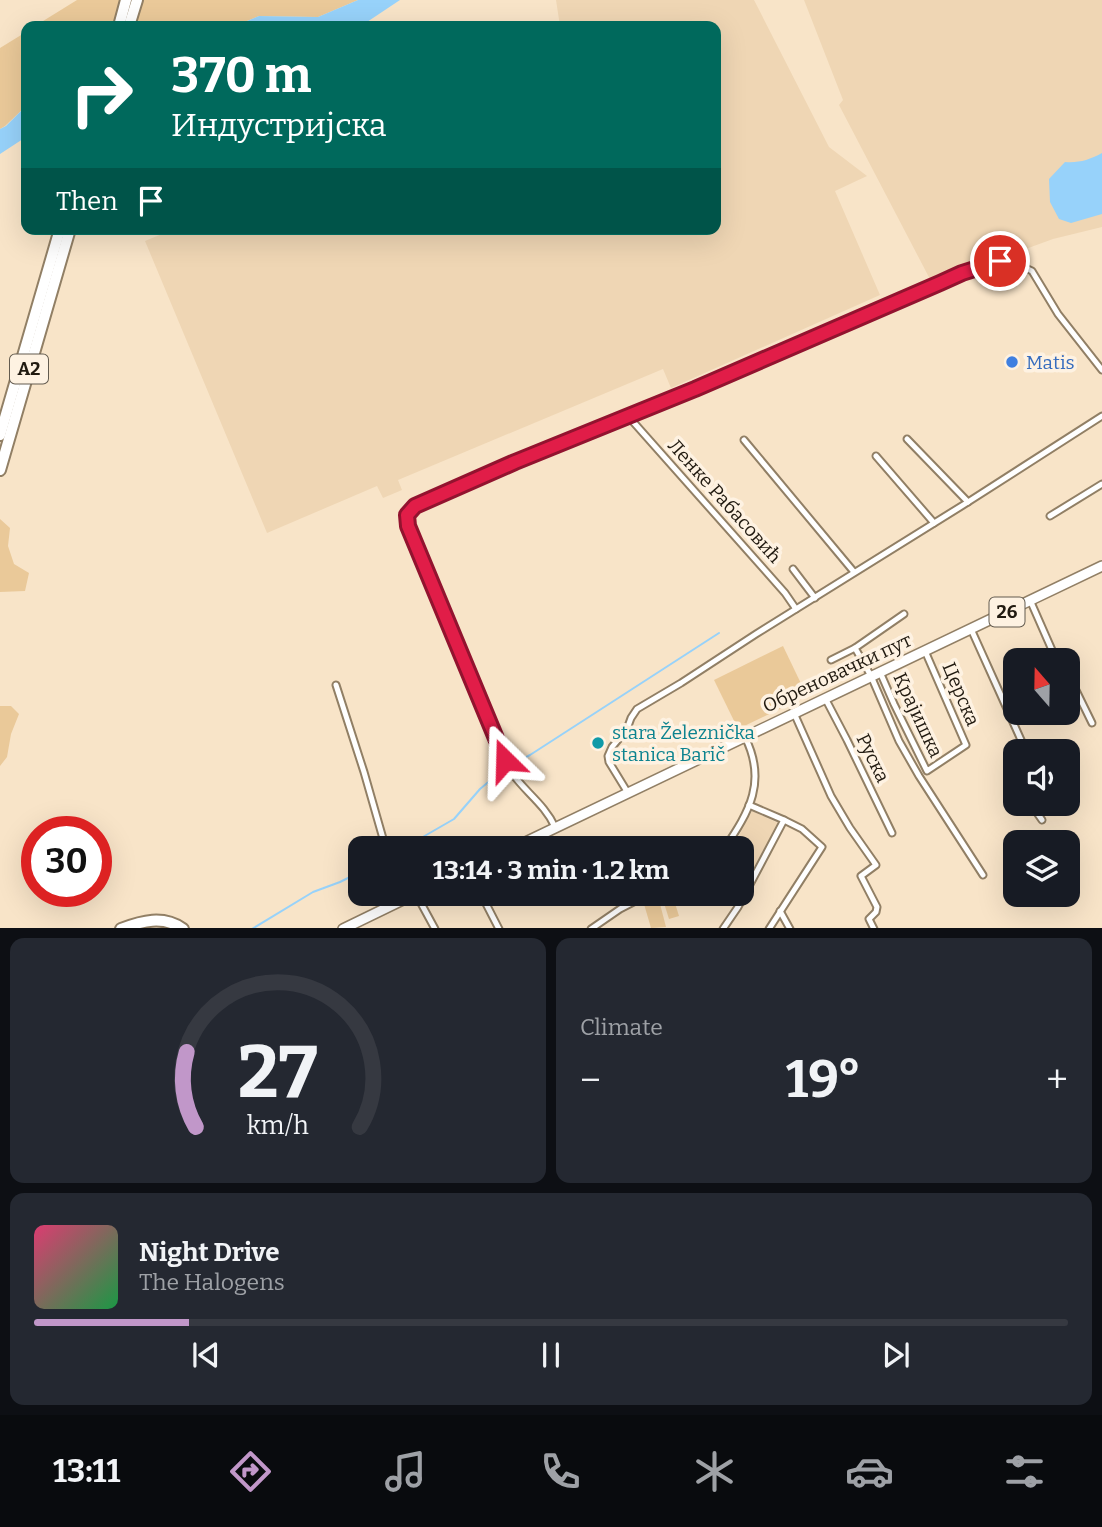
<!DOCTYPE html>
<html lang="en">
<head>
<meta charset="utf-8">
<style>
	body { margin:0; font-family:Bitter,serif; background:#242831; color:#f1f3f6; height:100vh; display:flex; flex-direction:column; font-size:26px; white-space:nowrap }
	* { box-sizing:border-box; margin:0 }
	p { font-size:23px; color:#9ea1a6 }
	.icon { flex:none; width:38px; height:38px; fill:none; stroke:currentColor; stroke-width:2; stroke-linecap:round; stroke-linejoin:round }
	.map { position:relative; height:928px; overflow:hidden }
	.side { display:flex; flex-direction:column; gap:10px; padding:10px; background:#0d0f14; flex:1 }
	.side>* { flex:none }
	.banner { position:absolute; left:21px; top:21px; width:700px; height:214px; border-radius:14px; box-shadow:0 7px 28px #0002; background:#00695c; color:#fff; overflow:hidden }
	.needle { width:46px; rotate:340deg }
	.fabs { position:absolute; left:1003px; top:648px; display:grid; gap:14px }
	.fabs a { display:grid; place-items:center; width:77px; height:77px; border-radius:14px; background:#171b24; box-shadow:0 7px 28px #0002; font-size:35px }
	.speed { position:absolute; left:21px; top:816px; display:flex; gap:14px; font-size:35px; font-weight:700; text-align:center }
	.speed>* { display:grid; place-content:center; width:91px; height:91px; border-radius:50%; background:#171b24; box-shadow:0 7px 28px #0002; line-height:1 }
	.speed .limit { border:10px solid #d22; background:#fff; color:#111 }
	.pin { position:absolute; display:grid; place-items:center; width:60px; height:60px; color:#fff; margin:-30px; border:4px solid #fff; border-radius:50%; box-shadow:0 2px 7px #0007 }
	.me { position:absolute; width:77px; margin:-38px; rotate:338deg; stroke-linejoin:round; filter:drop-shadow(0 0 5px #0008) }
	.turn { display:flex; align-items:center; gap:24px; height:147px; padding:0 35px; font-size:32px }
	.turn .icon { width:91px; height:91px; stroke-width:2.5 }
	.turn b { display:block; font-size:49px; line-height:60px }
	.then { display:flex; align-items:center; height:66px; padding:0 35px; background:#0003; gap:14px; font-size:26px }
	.big { font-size:52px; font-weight:700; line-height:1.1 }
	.side .tile { flex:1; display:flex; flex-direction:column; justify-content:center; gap:10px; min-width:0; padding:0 24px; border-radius:14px; background:#242831 }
	.side .dial { align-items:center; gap:0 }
	.dial svg { height:182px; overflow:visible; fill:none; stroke:#363941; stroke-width:7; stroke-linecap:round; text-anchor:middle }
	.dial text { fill:#f1f3f6; stroke:none }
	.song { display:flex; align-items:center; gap:21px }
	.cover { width:84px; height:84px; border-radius:10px; background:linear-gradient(135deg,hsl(340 70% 55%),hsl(140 70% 35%)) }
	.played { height:7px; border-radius:4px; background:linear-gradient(90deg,#c197c9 15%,#363941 15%) }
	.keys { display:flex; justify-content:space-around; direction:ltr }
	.heat { display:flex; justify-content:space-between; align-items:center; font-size:38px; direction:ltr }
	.side .tiles { flex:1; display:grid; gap:10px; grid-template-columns:1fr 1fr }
	.tile:last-child { grid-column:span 2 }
	.trip { position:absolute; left:348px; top:836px; width:406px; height:70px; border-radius:14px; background:#171b24; box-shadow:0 7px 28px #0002; font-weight:700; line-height:70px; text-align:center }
	.tabs { display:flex; height:112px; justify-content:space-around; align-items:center; background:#090b0e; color:#9ea1a6 }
	.tabs .icon { width:49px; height:49px }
	.tabs .selected { color:#c197c9 }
	.tabs b { font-size:32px; color:#f1f3f6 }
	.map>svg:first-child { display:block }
	.built { fill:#efd6b4 }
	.green { fill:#eac999 }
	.water { fill:#97d2fa }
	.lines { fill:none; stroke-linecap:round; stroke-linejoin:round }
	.stream { stroke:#97d2fa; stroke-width:2 }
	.street-casing { stroke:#917f65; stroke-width:9 }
	.primary-casing { stroke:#917f65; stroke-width:12 }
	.highway-casing { stroke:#917f65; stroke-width:14 }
	.street { stroke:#fff; stroke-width:5 }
	.primary { stroke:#fff; stroke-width:9 }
	.highway { stroke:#fff; stroke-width:10 }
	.route-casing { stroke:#92132f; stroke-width:18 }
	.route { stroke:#e11d48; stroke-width:12 }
	.shop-dot { fill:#3f7fe0; stroke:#fef2e2; stroke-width:2.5 }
	.culture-dot { fill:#0f9aa8; stroke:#fef2e2; stroke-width:2.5 }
	.labels { text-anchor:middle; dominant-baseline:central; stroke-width:7; stroke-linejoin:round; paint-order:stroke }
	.shield { fill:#fef2e2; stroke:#635b4f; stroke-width:2 }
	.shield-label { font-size:18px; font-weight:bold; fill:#211a10 }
	.shop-label { font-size:19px; fill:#366cbe; stroke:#fef2e2; text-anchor:start }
	.street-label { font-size:19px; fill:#211a10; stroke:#fef2e2 }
	.culture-label { font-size:19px; fill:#0d838f; stroke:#fef2e2; text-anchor:start }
</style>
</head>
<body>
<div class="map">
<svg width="1102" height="929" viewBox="0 0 1102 929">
	<rect width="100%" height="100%" fill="#f8e4c8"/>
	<g class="built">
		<path d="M556,0H754L829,147L867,176L835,191L880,295L671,388L663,369L398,480L402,490L383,498L377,486L267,533L145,241L174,229H716V26H560Z"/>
		<path d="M804,0H1102V227L1053,239L932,283L839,105L843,100Z"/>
		<path d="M752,811L778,823L742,889V849H732Z"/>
	</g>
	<g class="green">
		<path d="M77,0H358L318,17L259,16L247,21L176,26H35Z"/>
		<path d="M26,32V106L5,126L0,129V48Z"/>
		<path d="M0,519L10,528L8,546L14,564L29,573L25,591L0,592Z"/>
		<path d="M783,646L807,696L738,729L714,680Z"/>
		<path d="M0,706H11L19,714L11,734L7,757L0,766Z"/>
		<path d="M673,897L679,916L669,919L663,900Z"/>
		<path d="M659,900L666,927L651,928L644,904Z"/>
	</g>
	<g class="water">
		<path d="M358,0H400L361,26H176L247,21L259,16L318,17Z"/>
		<path d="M26,106V137L0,154V129L6,126Z"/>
		<path d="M1102,153V214L1071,223L1059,219L1050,202L1049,179L1065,162C1079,163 1089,160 1102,153Z"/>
	</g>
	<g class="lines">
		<g class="stream">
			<path d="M510,766L530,755L719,633"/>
			<path d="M402,849L454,819L480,789L505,768"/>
			<path d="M252,929L313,892L340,882L360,872"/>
		</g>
		<defs>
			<g id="street">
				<path d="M628,416L785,593L796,609"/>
				<path d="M907,439L968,502"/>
				<path d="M744,440L854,572"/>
				<path d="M876,456L934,523"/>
				<path d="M1050,516L1102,484"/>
				<path d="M793,569L815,598"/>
				<path d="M1030,600L1052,650L1060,660"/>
				<path d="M971,629L1026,751"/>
				<path d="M855,648L871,676L899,741L919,776L983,875"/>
				<path d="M831,660L855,648L904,614"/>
				<path d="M880,672L894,704L927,771L966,745L925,651"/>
				<path d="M1068,674L1092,723"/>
				<path d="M336,685L364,772L386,849"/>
				<path d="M825,698L847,740L892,833"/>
				<path d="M794,713L831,796L850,828L876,865L861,876L877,907L876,912L869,919L874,929"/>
				<path d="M628,793L609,762L608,756L612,747L627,729L631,718L637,709L681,683L756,634L968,502L1102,416"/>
				<path d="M1039,803L1036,805L1035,810L1042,820"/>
				<path d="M555,827C544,802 519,788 506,764L408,526L407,515L415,506L524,459L695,389L962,273L1000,261L1019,265L1032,271L1058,314L1102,370"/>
				<path d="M724,849C750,811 767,781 745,737"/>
				<path d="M416,894L435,929"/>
				<path d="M481,894L499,929"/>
				<path d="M780,911L790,929"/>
				<path d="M591,929L620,909L649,894"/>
				<path d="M723,929L738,907L784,820L749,805"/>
				<path d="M769,929L822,847L802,829L784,820"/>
			</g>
			<g id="primary">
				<path d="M511,849L1102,566"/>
				<path d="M343,929L415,894"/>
			</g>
			<g id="highway">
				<path d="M119,26L126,0"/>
				<path d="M129,26L137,0"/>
				<path d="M0,435L60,229"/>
				<path d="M0,470L70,229"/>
				<path d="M121,929C142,921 163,915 183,929"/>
			</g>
		</defs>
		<use href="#street" class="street-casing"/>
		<use href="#primary" class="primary-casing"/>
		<use href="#highway" class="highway-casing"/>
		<use href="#street" class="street"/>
		<use href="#primary" class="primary"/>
		<use href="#highway" class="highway"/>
	</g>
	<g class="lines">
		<defs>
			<path id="route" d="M505,760L408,526L407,515L415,506L515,462L695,389L940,283L962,273L1000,261"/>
		</defs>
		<use href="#route" class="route-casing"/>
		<use href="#route" class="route"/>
	</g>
	<circle class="shop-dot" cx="1012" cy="362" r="7"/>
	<circle class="culture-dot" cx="598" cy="743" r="7"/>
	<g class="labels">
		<g class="shield">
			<rect x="10" y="354.5" width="38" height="29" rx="5"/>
			<rect x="989.5" y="597.5" width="35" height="29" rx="5"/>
		</g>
		<g class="shield-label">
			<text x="29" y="369">A2</text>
			<text x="1007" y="612">26</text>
		</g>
		<g class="shop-label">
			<text x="1026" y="362">Matis</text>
		</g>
		<g class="street-label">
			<text transform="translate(725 501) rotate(48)">Ленке Рабасовић</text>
			<text transform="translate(837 673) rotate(-25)">Обреновачки пут</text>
			<text transform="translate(961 694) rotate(67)">Церска</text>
			<text transform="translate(918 715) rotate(65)">Крајишка</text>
			<text transform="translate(873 758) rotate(64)">Руска</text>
		</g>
		<g class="culture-label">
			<text x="612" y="732">stara Železnička<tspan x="612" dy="22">stanica Barič</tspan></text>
		</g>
	</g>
</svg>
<div class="fabs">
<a><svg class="needle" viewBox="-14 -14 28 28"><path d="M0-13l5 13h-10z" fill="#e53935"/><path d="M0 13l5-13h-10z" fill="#9ea1a6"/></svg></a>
<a><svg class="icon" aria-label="sound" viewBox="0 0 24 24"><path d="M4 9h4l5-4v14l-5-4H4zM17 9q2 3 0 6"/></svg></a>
<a><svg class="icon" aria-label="layers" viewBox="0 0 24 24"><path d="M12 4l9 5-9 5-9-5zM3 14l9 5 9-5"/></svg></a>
</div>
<div class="speed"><div class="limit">30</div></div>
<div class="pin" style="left:1000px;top:261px;background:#d93025"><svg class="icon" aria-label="arrive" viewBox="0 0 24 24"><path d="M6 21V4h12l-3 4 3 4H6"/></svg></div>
<svg class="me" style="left:505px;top:760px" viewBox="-20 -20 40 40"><path d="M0-17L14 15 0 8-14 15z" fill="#e11d48" stroke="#fff" stroke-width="4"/></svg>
<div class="trip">13:14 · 3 min · 1.2 km</div>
<div class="banner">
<div class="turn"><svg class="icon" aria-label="right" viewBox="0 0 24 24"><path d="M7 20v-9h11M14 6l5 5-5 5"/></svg><div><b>370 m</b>Индустријска</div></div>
<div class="then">Then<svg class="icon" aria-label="arrive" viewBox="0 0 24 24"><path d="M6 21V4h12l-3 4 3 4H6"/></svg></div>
</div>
</div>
<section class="side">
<div class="tiles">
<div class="tile dial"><svg viewBox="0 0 100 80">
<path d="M14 69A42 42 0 1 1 86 69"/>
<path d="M14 69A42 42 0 0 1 10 36" stroke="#c197c9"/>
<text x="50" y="56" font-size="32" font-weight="700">27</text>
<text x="50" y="72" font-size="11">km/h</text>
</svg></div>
<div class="tile"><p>Climate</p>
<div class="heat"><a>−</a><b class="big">19°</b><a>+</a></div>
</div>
<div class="tile">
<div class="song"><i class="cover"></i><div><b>Night Drive</b><p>The Halogens</p></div></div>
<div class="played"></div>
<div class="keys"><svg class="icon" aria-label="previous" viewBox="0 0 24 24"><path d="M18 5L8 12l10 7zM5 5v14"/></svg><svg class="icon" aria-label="pause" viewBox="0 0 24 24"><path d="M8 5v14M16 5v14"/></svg><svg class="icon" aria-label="next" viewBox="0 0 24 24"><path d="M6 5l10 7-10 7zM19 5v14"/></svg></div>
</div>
</div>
</section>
<nav class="tabs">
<b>13:11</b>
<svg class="icon selected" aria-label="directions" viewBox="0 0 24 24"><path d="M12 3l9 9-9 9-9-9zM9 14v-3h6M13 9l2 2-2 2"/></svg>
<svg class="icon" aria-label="music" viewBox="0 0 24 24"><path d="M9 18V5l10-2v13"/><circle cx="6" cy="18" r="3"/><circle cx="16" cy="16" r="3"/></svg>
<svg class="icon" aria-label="phone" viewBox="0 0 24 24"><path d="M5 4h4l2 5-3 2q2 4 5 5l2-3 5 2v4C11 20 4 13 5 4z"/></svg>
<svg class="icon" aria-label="climate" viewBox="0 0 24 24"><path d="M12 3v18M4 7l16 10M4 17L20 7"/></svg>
<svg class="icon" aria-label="car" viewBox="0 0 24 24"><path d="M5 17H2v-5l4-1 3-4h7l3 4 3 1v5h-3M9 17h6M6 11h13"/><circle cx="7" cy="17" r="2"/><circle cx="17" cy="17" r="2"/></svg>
<svg class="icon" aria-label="filters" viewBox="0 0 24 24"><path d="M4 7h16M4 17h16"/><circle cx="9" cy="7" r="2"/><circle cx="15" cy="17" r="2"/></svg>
</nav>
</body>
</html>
